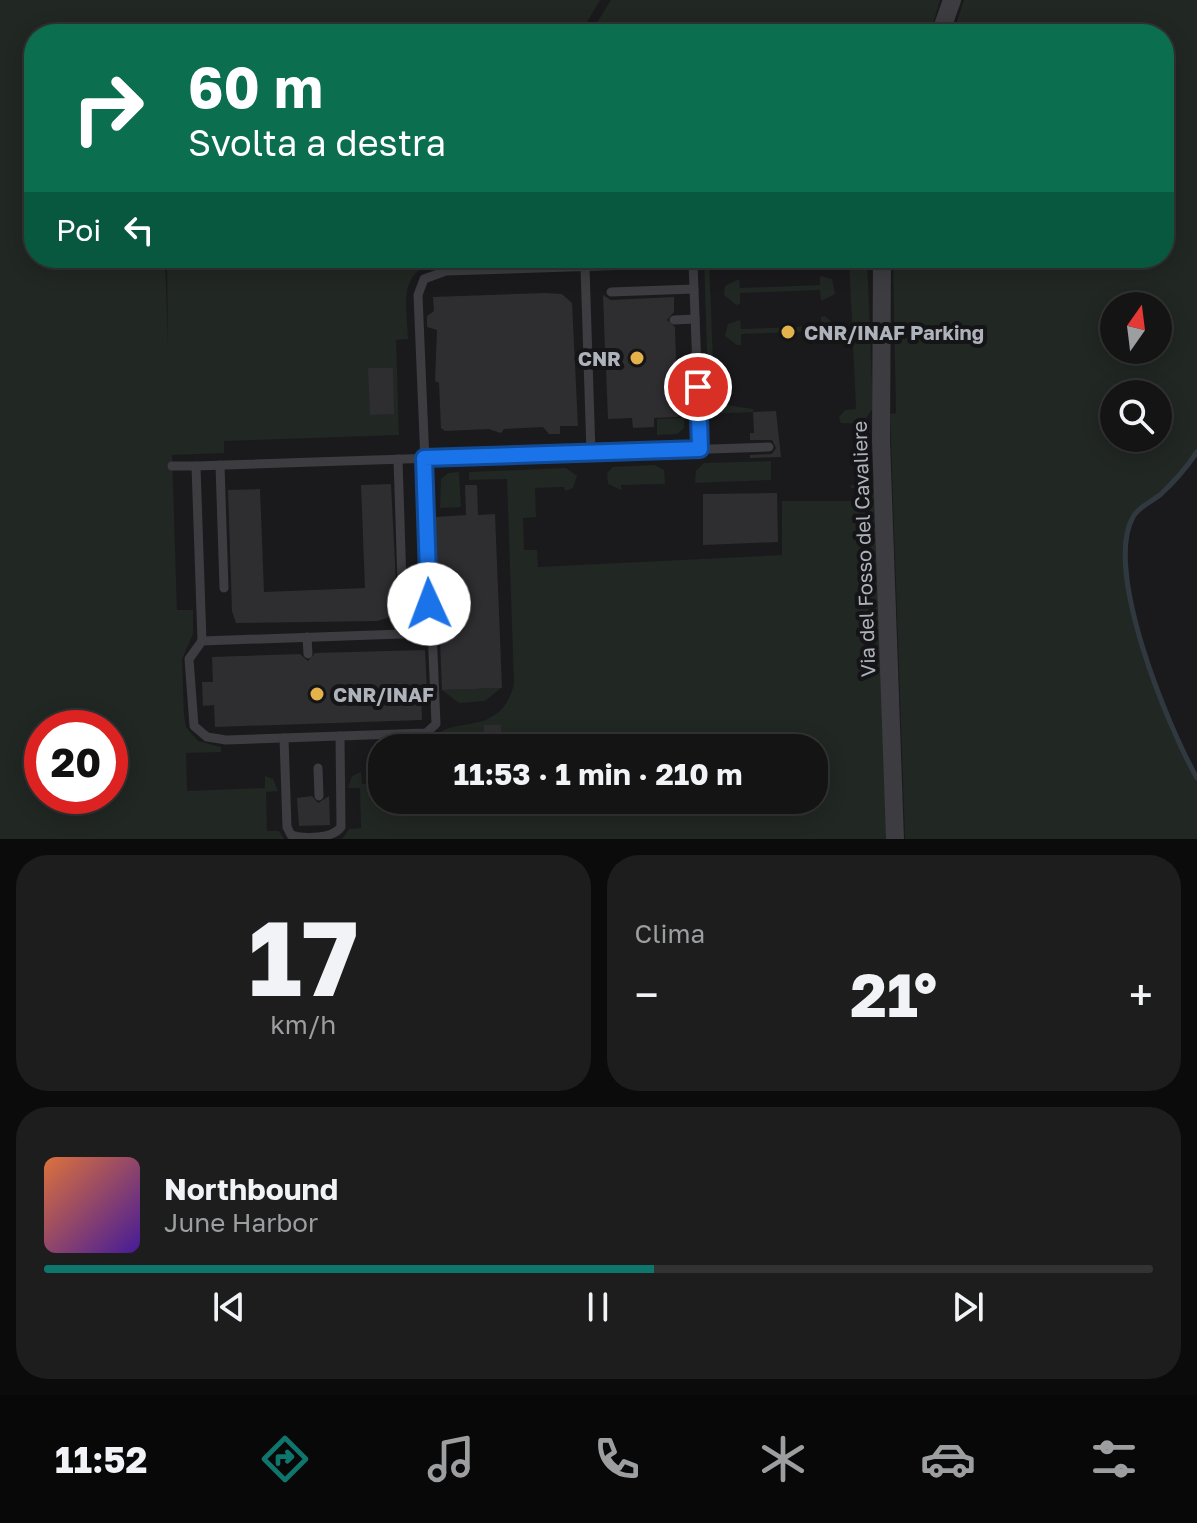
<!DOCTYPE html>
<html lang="it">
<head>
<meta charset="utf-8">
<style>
	body { margin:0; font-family:"Golos Text",sans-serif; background:#1d1d1e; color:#f1f3f6; height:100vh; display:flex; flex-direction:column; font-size:30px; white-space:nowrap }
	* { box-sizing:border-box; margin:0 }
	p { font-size:26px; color:#9d9ea0 }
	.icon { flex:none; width:44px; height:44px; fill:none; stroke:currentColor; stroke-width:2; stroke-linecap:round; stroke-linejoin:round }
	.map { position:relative; height:839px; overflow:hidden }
	.side { display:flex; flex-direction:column; gap:16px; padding:16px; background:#0b0b0c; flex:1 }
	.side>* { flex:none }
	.guide { position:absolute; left:24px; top:24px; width:1150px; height:244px; border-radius:32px; box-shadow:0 4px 20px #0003,0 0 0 2px #333334; background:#0b6e4f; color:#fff; overflow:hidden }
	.needle { width:52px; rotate:14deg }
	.controls { position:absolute; left:1100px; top:292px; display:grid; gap:16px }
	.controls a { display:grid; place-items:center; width:72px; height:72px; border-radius:50%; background:#141415; box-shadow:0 4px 20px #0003,0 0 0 2px #333334; font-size:40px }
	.speed { position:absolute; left:24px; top:710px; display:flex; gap:16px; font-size:40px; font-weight:700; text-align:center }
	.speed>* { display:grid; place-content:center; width:104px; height:104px; border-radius:50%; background:#141415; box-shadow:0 4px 20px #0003,0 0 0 2px #333334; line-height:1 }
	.speed .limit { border:12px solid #d22; background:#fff; color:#111 }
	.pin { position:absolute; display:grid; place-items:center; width:68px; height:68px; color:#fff; margin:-34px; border:4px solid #fff; border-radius:50%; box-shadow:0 2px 8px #0007 }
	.me { position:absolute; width:88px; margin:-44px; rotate:358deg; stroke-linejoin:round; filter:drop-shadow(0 0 6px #0008) }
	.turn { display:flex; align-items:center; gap:28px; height:168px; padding:0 32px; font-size:36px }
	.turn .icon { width:104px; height:104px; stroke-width:2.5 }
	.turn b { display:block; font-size:56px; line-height:68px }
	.then { display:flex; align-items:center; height:76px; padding:0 32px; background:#0003; gap:16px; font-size:30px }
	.big { font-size:60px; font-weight:700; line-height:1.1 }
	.side .tile { flex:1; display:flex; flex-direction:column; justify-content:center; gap:12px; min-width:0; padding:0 28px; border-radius:32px; background:#1d1d1e }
	.side .dial { align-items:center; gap:0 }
	.dial b { font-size:104px; line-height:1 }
	.song { display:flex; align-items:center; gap:24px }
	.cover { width:96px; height:96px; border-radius:12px; background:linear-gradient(135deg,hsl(20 70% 55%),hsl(260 70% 35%)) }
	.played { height:8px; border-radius:4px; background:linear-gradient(90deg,#0f766e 55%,#333334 55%) }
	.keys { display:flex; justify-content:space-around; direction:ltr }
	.heat { display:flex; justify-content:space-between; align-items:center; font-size:44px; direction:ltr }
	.side .tiles { flex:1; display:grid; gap:16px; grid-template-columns:1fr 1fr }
	.tile:last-child { grid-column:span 2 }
	.trip { position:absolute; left:368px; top:734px; width:460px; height:80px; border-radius:32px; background:#141415; box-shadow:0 4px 20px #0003,0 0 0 2px #333334; font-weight:700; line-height:80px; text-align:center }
	.tab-bar { display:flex; height:128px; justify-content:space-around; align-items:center; background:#080808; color:#9d9ea0 }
	.tab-bar .icon { width:56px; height:56px }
	.tab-bar .active { color:#0f766e }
	.tab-bar b { font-size:36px; color:#f1f3f6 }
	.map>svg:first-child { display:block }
	.green { fill:#212722; fill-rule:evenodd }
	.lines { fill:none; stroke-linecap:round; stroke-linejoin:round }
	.stream { stroke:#313940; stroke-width:5 }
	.building { fill:#2e2d30 }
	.service { stroke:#3c3c41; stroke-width:9 }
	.minor { stroke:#3c3c41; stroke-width:18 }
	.route-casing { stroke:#114b97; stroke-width:20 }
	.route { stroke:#1a73e8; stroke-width:14 }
	.poi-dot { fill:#e4b24b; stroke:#151517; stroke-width:3 }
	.labels { text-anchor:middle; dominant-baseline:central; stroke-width:8; stroke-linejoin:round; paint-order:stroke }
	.poi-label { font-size:20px; font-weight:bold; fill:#aeb2bb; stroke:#151517; text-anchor:start }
	.street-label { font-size:20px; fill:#aeb2bb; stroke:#151517 }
</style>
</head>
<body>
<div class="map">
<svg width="1197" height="839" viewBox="0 0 1197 839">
	<rect width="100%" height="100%" fill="#1a1a1c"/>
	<g class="green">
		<path d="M0,0H600L580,34H34V258H165L168,345L167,258L168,263L212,262V258H443C398,272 406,297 408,339L396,340L399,435L224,441V453L172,455L177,610H193V634L182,659L184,715L186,727L198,741L221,747V752L186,753L187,791L265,788V776L273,779L278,791L266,792L267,831H279L284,839H0ZM42,728H110V796H42Z"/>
		<path d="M611,0H940L930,34H590Z"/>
		<path d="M964,0H1197V452L1161,494L1134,514L1123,545L1133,614L1171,732L1197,778V839H905L890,414L896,413L893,258H1164V34H953ZM1114,306H1158V350H1114ZM1158,394V438H1114V394Z"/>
		<path d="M704,258H709L714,389L726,405L753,409V412L709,414Z"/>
		<path d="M849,258H867L873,408L862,424L841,423L839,417L845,410L856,409Z"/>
		<path d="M820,276L832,279L835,294L821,301L820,290L740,293V304L736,305L724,295L725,286L739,279L740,288L820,285Z"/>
		<path d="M825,316L837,327L836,335L826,342H822L821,331L741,334V345H737L725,336L728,324L740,320L741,329L821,326V317Z"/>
		<path d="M680,397H684V428L677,434L657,435V419L681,418Z"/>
		<path d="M771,461V480L695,483L696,471L704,463Z"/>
		<path d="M655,465L664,470L665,484L621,485V490L608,484L607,473L613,467Z"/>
		<path d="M566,468L577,476L573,488L565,491L564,487L535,488L536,517L523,518L524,550H537L538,567L782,555V501H866L865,487L851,488V485L876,484L889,839H342L349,829L361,828L360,788H348L352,776L361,772L362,784H382V800H814V748H457V744L433,745C438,710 500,744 514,684L507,479L469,480V472Z"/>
		<path d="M459,472L461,507L440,508L441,479L448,473Z"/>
		<path d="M501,688L485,701L459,703L442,690Z"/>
	</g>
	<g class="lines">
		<path class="stream" d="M1197,452C1187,467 1175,481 1161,494C1153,501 1138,507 1133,517C1103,570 1168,727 1197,778"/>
	</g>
	<g class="building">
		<path d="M544,293L562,294L572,303L578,426H560V434H549L543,427L504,429L501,433L489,429L445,431L441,428L439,383L435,381L437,330L427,327V316L434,311L433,297Z"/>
		<path d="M603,295L611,300L674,297V312L667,320L675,327L676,363L669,371L676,378L670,388L677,395L678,417L654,418V427L633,428L632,418L608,419L606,369H599L598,349H605Z"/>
		<path d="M368,368H393L394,414L370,415Z"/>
		<path d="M776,411L781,457L750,458V455L772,454L776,448L772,440H750V433H754L753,412Z"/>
		<path d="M391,484L397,603L394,616L377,621L236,623L232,611L228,490L260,489L264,592L365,588L361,485Z"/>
		<path d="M465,485H477L478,515L495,514L502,688L442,690L435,517L466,515Z"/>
		<path d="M777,493L778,542L703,545V494Z"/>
		<path d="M425,650L427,691H421L422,720L215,727L214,705L203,706L202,682H213L212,657L300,654L308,661L315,653Z"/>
		<rect x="484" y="725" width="17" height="23"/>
		<path d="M312,796L318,803L329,796L330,825L299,826L297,798Z"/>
	</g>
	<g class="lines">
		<g class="service">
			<path d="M585,267L591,453"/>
			<path d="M611,292L694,289"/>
			<path d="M674,320L695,319"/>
			<path d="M676,371L697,369"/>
			<path d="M677,388L698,387"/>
			<path d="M398,459L402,583"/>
			<path d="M220,465L224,588"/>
			<path d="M172,466H196"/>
			<path d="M430,633L202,641L189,659L194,726L207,737L226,740L426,733L436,724L418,295L424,279L446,271L693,263L700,449"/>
			<path d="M307,637L308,654"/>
			<path d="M202,641L196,466L769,447"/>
			<path d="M284,738L287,827L291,835C304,839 333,839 341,827L340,736"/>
			<path d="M318,768L319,796"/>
		</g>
		<g class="minor">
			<path d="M940,34L952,0"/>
			<path d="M882,258L881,440L895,839"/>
		</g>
	</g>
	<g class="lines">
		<defs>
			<path id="route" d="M429,604L424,458L700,449L698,387"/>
		</defs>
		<use href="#route" class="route-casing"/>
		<use href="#route" class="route"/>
	</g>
	<g class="poi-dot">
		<circle cx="788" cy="332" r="8"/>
		<circle cx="637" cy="358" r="8"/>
		<circle cx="317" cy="694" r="8"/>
	</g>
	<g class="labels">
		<g class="poi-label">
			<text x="804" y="332">CNR/INAF Parking</text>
			<text x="621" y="358" text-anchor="end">CNR</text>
			<text x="333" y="694">CNR/INAF</text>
		</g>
		<g class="street-label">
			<text transform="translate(863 549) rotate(-92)">Via del Fosso del Cavaliere</text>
		</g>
	</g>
</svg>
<div class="controls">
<a><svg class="needle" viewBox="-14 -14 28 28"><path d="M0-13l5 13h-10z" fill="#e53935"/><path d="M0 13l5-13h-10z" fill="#9d9ea0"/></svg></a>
<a><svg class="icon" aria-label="search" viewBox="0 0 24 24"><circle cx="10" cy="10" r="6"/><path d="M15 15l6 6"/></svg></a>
</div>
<div class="speed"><div class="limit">20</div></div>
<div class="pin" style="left:698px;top:387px;background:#d93025"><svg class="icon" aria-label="arrive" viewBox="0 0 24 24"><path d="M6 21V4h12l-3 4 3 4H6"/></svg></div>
<svg class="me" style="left:429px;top:604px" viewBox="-20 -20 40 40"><circle r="19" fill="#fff"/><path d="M0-13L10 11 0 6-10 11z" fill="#1a73e8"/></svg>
<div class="trip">11:53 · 1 min · 210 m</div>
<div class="guide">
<div class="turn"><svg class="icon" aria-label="right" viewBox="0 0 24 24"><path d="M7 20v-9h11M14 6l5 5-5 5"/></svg><div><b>60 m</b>Svolta a destra</div></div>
<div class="then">Poi<svg class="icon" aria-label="left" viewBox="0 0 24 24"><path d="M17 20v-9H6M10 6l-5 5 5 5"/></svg></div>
</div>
</div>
<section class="side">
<div class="tiles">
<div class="tile dial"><b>17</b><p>km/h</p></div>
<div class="tile"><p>Clima</p>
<div class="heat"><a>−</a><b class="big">21°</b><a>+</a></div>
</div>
<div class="tile">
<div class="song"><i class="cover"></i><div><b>Northbound</b><p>June Harbor</p></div></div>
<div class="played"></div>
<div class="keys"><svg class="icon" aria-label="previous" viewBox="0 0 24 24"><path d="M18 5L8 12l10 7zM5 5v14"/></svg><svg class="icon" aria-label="pause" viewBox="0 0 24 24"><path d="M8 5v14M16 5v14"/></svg><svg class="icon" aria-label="next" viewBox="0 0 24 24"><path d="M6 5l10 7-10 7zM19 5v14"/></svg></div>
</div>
</div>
</section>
<nav class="tab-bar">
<b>11:52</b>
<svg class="icon active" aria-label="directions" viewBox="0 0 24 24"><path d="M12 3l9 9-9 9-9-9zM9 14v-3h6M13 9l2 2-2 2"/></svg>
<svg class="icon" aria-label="music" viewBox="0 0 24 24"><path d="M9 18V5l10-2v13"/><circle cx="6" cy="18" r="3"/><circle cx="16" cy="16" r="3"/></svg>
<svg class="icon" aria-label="phone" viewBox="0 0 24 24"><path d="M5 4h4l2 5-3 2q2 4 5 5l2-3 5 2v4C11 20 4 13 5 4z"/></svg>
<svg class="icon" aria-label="climate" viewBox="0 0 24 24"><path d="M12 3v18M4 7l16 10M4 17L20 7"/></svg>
<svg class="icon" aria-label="car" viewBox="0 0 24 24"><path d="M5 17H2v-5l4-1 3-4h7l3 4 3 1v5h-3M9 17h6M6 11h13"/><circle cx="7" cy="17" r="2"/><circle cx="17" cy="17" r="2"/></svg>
<svg class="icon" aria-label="filters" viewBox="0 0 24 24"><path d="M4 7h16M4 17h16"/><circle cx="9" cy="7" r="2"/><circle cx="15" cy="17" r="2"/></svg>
</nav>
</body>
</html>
